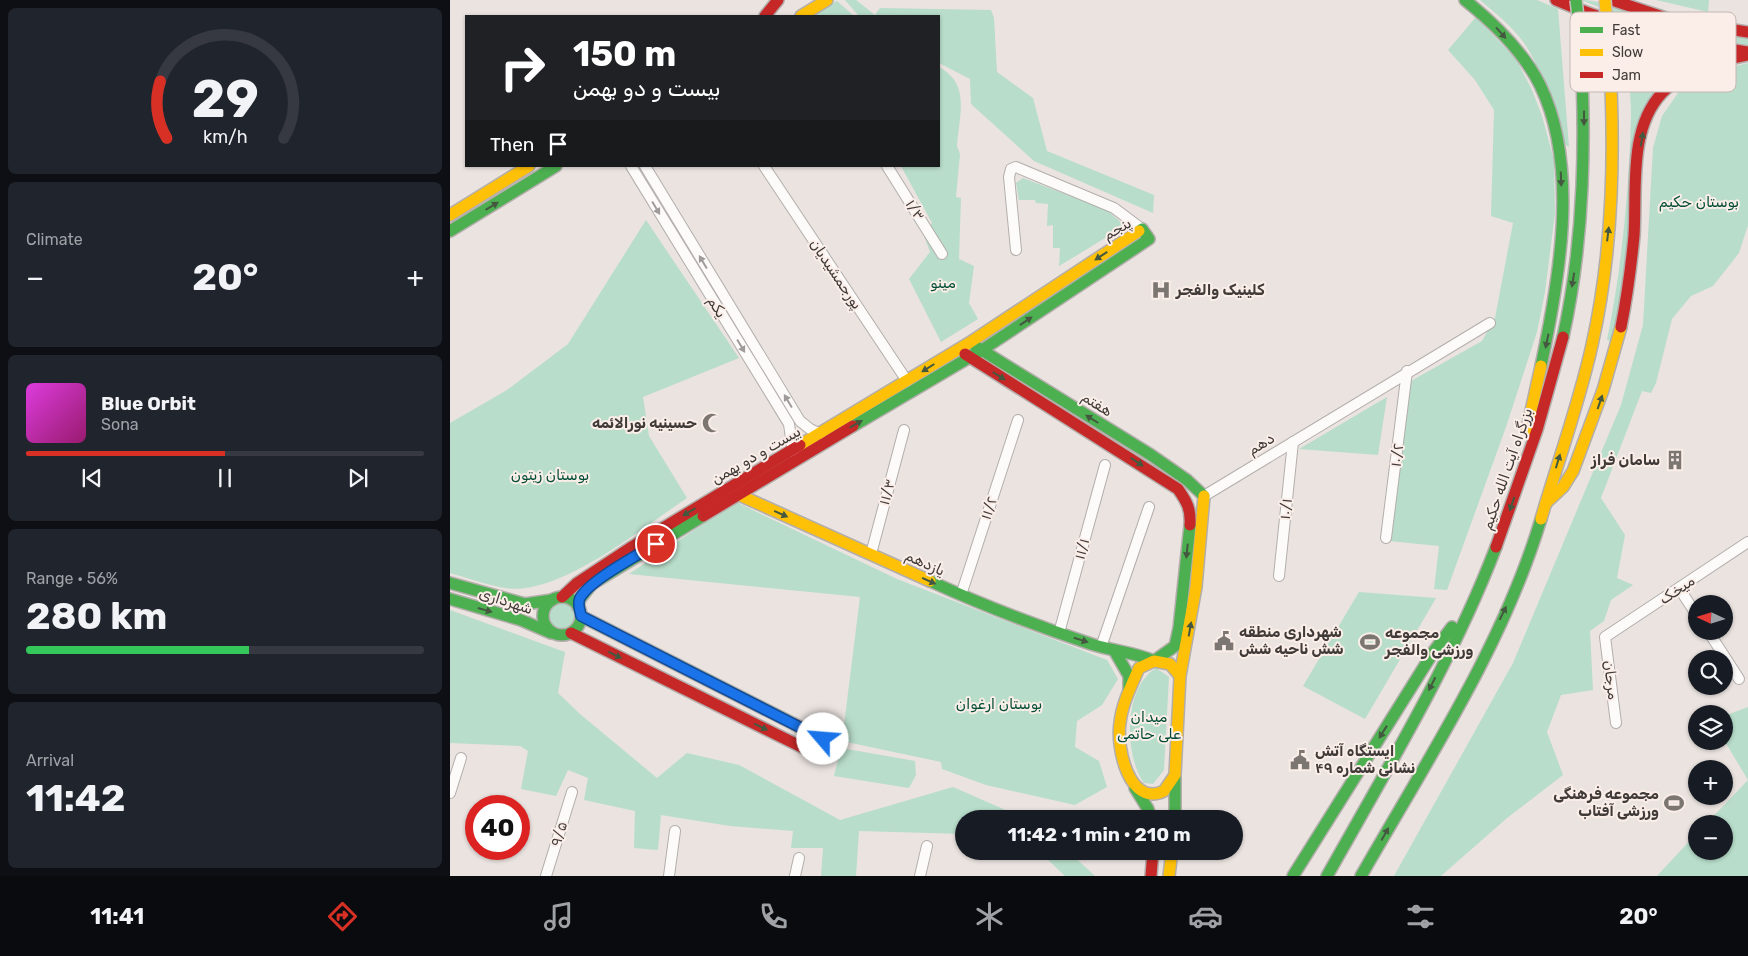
<!DOCTYPE html>
<html lang="en">
<head>
<meta charset="utf-8">
<style>
	body { margin:0; font-family:Rubik,"Noto Naskh Arabic",sans-serif; background:#20242c; color:#f1f3f6; height:100vh; display:flex; flex-direction:column; font-size:19px; white-space:nowrap }
	* { box-sizing:border-box; margin:0 }
	p { font-size:16px; color:#9ea1a6 }
	.icon { flex:none; width:28px; height:28px; fill:none; stroke:currentColor; stroke-width:2; stroke-linecap:round; stroke-linejoin:round }
	.map { position:relative; flex:1; overflow:hidden }
	.panel { display:flex; flex-direction:column; gap:8px; padding:8px; background:#0d0f14; width:450px }
	.panel>* { flex:none }
	.hud { position:absolute; left:15px; top:15px; width:475px; height:152px; border-radius:0px; box-shadow:0 1px 4px #0004; background:#202124; color:#fff; overflow:hidden }
	.needle { width:32px; rotate:274deg }
	.buttons { position:absolute; left:1238px; top:595px; display:grid; gap:10px }
	.buttons a { display:grid; place-items:center; width:45px; height:45px; border-radius:50%; background:#171b24; box-shadow:0 1px 4px #0004; font-size:25px }
	.speed { position:absolute; left:15px; top:795px; display:flex; gap:10px; font-size:25px; font-weight:700; text-align:center }
	.speed>* { display:grid; place-content:center; width:65px; height:65px; border-radius:50%; background:#171b24; box-shadow:0 1px 4px #0004; line-height:1 }
	.speed .limit { border:8px solid #d22; background:#fff; color:#111 }
	.pin { position:absolute; display:grid; place-items:center; width:42px; height:42px; color:#fff; margin:-21px; border:2px solid #fff; border-radius:50%; box-shadow:0 1px 5px #0007 }
	.me { position:absolute; width:55px; margin:-28px; rotate:297deg; stroke-linejoin:round; filter:drop-shadow(0 0 4px #0008) }
	.turn { display:flex; align-items:center; gap:18px; height:105px; padding:0 25px; font-size:22px }
	.turn .icon { width:65px; height:65px; stroke-width:2.5 }
	.turn b { display:block; font-size:35px; line-height:42px }
	.then { display:flex; align-items:center; height:48px; padding:0 25px; background:#0003; gap:10px; font-size:19px }
	.big { font-size:38px; font-weight:700; line-height:1.1 }
	.panel .card { flex:1; display:flex; flex-direction:column; justify-content:center; gap:8px; min-width:0; padding:0 18px; border-radius:8px; background:#20242c }
	.panel .dial { align-items:center; gap:0 }
	.dial svg { height:130px; overflow:visible; fill:none; stroke:#363941; stroke-width:7; stroke-linecap:round; text-anchor:middle }
	.dial text { fill:#f1f3f6; stroke:none }
	.song { display:flex; align-items:center; gap:15px }
	.cover { width:60px; height:60px; border-radius:8px; background:linear-gradient(135deg,hsl(300 70% 55%),hsl(320 70% 35%)) }
	.played { height:5px; border-radius:2px; background:linear-gradient(90deg,#d93025 50%,#363941 50%) }
	.keys { display:flex; justify-content:space-around; direction:ltr }
	.heat { display:flex; justify-content:space-between; align-items:center; font-size:28px; direction:ltr }
	.charge { height:8px; border-radius:4px; background:linear-gradient(90deg,#34c759 56%,#363941 0) }
	.trip { position:absolute; left:505px; top:810px; width:288px; height:50px; border-radius:25px; background:#171b24; box-shadow:0 1px 4px #0004; font-weight:700; line-height:50px; text-align:center }
	.dock { display:flex; height:80px; justify-content:space-around; align-items:center; background:#090b0e; color:#9ea1a6 }
	.dock .icon { width:35px; height:35px }
	.dock .current { color:#d93025 }
	.dock b { font-size:22px; color:#f1f3f6 }
	main { display:flex; flex:1; min-height:0 }
	.map>svg:first-child { display:block }
	.green { fill:#b8ddca }
	.lines { fill:none; stroke-linecap:round; stroke-linejoin:round }
	.street-casing { stroke:#b3aeab; stroke-width:12 }
	.fast-casing { stroke:#b3aeab; stroke-width:14 }
	.slow-casing { stroke:#b3aeab; stroke-width:14 }
	.jam-casing { stroke:#b3aeab; stroke-width:14 }
	.street { stroke:#fcfbfa; stroke-width:10 }
	.fast { stroke:#4caf50; stroke-width:11 }
	.slow { stroke:#ffc107; stroke-width:11 }
	.jam { stroke:#c62828; stroke-width:11 }
	.fast-bridge-casing { stroke:#c3bfbd; stroke-width:14; stroke-linecap:butt }
	.slow-bridge-casing { stroke:#c3bfbd; stroke-width:14; stroke-linecap:butt }
	.fast-bridge { stroke:#4caf50; stroke-width:11 }
	.slow-bridge { stroke:#ffc107; stroke-width:11 }
	.oneway { fill:#43583f }
	.oneway2 { fill:#9e9b9a }
	.route-casing { stroke:#114b97; stroke-width:12 }
	.route { stroke:#1a73e8; stroke-width:9 }
	.labels { text-anchor:middle; dominant-baseline:central; stroke-width:4; stroke-linejoin:round; paint-order:stroke }
	.park-label { font-size:15px; fill:#024d36; stroke:#fbeee9 }
	.street-label { font-size:15px; fill:#403b39; stroke:#fbeee9 }
	.poi-label { font-size:15px; font-weight:bold; fill:#403b39; stroke:#fbeee9; text-anchor:start }
	.key { fill:#fbeee9; stroke:#c3b8b4; stroke-width:1 }
	.key-label { font-size:14px; fill:#403b39 }
</style>
</head>
<body>
<main>
<section class="panel">
<div class="card dial"><svg viewBox="0 0 100 80">
<path d="M14 69A42 42 0 1 1 86 69"/>
<path d="M14 69A42 42 0 0 1 10 34" stroke="#d93025"/>
<text x="50" y="56" font-size="32" font-weight="700">29</text>
<text x="50" y="72" font-size="11">km/h</text>
</svg></div>
<div class="card"><p>Climate</p>
<div class="heat"><a>−</a><b class="big">20°</b><a>+</a></div>
</div>
<div class="card">
<div class="song"><i class="cover"></i><div><b>Blue Orbit</b><p>Sona</p></div></div>
<div class="played"></div>
<div class="keys"><svg class="icon" aria-label="previous" viewBox="0 0 24 24"><path d="M18 5L8 12l10 7zM5 5v14"/></svg><svg class="icon" aria-label="pause" viewBox="0 0 24 24"><path d="M8 5v14M16 5v14"/></svg><svg class="icon" aria-label="next" viewBox="0 0 24 24"><path d="M6 5l10 7-10 7zM19 5v14"/></svg></div>
</div>
<div class="card"><p>Range · 56%</p><b class="big">280 km</b><div class="charge"></div></div>
<div class="card"><p>Arrival</p><b class="big">11:42</b></div>
</section>
<div class="map">
<svg width="1298" height="876" viewBox="0 0 1298 876">
	<rect width="100%" height="100%" fill="#eae3e0"/>
	<g class="green">
		<path d="M395,0H406L425,15L430,8L541,10L544,18L547,72L583,98L597,151L704,195L703,213L584,161L521,104L520,79L489,63V16H409Z"/>
		<path d="M1030,0H1087L1108,9L1119,147L1114,144C1102,111 1094,72 1074,43C1062,26 1045,13 1030,0Z"/>
		<path d="M1131,0C1158,0 1185,18 1211,25C1239,33 1269,35 1298,37V45L1207,30Z"/>
		<path d="M1206,0H1259L1258,12Z"/>
		<path d="M387,1L404,16H360Z"/>
		<path d="M1026,17L1066,59L1082,90L1092,116L1104,160L1105,213L1095,292L1087,332L1056,427L997,590L984,589L989,546L939,541L961,381L1032,341L1045,318L1063,223L1041,216L1044,110L1025,80L998,50Z"/>
		<path d="M1174,32L1262,52C1236,60 1219,72 1203,95L1164,342L1157,340C1172,267 1179,190 1181,116C1181,88 1176,59 1174,32Z"/>
		<path d="M1298,63V225L1289,253L1263,286L1241,296L1222,319L1206,383L1201,393L1192,391L1151,498L1175,535L1167,578L1183,585L1161,600L1154,621L1140,631L1143,690L1111,695L1097,732L1113,775L1057,818L991,876H944L1063,663L1171,405L1193,325L1203,148L1212,116L1235,83L1247,75Z"/>
		<path d="M489,67C521,84 509,115 507,146L510,154L506,197L511,198L509,259L524,266L519,303L528,319L491,342L459,279L480,252L473,233L482,223L451,166H489Z"/>
		<path d="M573,178L657,210L675,226L609,266L610,248H603V225L597,226L598,204L586,203L585,200H569L566,183Z"/>
		<path d="M196,220L289,358L193,397L199,436L237,498C193,527 109,597 55,588C37,585 18,578 0,573V423L57,390L118,344Z"/>
		<path d="M937,397L928,455L849,449Z"/>
		<path d="M286,502L447,579L657,660L668,679L652,705L627,721L625,747L649,761L657,787L625,805L536,785L492,769L491,762L392,741L410,597L179,574Z"/>
		<path d="M909,592L986,598L915,719L853,686Z"/>
		<circle cx="112" cy="616" r="15"/>
		<path d="M0,610L115,652L108,693L130,714L207,778L237,753L289,765L390,820L503,787L576,819H514V834L409,831L406,876H371L373,848H341L343,831L280,826L211,815L208,850L184,848L185,811L134,800L138,778L118,770L106,796L71,789L78,751L70,746L0,743Z"/>
		<path d="M706,668L719,677L714,770L703,784L694,783C674,755 673,688 706,668Z"/>
		<path d="M1298,707V876H1207L1246,834V851H1274V824H1256L1298,780L1274,740V716Z"/>
		<path d="M391,748L465,761L466,775L459,788L384,776Z"/>
		<path d="M586,851H618L645,876H615L594,856Z"/>
	</g>
	<g class="lines">
		<defs>
			<g id="street">
				<path d="M181,166L339,424L343,452"/>
				<path d="M195,166L350,421L360,429L371,434"/>
				<path d="M314,166L457,381"/>
				<path d="M437,166L492,254"/>
				<path d="M566,250L559,177L561,169L566,167L664,208L692,229"/>
				<path d="M754,496L1040,323"/>
				<path d="M936,538L957,371"/>
				<path d="M421,554L454,430"/>
				<path d="M829,576L843,442"/>
				<path d="M1229,588L1246,614"/>
				<path d="M511,595L568,420"/>
				<path d="M1258,631L1289,679"/>
				<path d="M609,633L655,465"/>
				<path d="M651,647L699,507"/>
				<path d="M1166,723L1155,637L1298,542"/>
				<path d="M0,793L11,758"/>
				<path d="M96,876L122,792"/>
				<path d="M219,876L225,831"/>
				<path d="M345,876L349,858"/>
				<path d="M470,876L477,846"/>
			</g>
			<g id="fast">
				<path d="M1015,0C1045,24 1073,51 1090,85C1130,167 1109,281 1091,366"/>
				<path d="M0,231L106,166"/>
				<path d="M1113,337C1135,238 1136,135 1130,34"/>
				<path d="M525,346L701,455L737,480L754,496"/>
				<path d="M403,426L532,350L699,239L692,229L689,231"/>
				<path d="M480,581C532,605 587,626 641,644C662,651 684,652 704,661L725,646L729,628L740,525"/>
				<path d="M0,583L75,604L102,600"/>
				<circle cx="112" cy="616" r="19"/>
				<path d="M0,599L71,620L101,633"/>
				<path d="M128,607L130,599L142,584L253,516"/>
				<path d="M131,616L344,724"/>
				<path d="M664,650L679,676V690"/>
				<path d="M725,777V819"/>
				<path d="M685,788L698,809L701,819"/>
				<path d="M843,876L984,651L1002,627"/>
				<path d="M877,876C937,769 1002,662 1046,547"/>
				<path d="M911,876C976,762 1053,646 1091,519"/>
			</g>
			<g id="slow">
				<path d="M351,16L377,0"/>
				<path d="M0,215L79,166"/>
				<path d="M1077,429L1091,366"/>
				<path d="M350,445L519,343L689,231"/>
				<path d="M283,490L287,494L480,581"/>
				<path d="M1096,503L1113,487L1123,471L1153,390L1171,327"/>
				<path d="M1091,519C1108,461 1129,404 1142,345C1164,247 1165,146 1159,47"/>
				<path d="M704,661L720,664L730,676L725,775L714,791C679,808 666,747 670,723C672,704 681,686 689,668Z"/>
				<path d="M730,676L746,587L754,496"/>
				<path d="M719,876L722,851"/>
			</g>
			<g id="jam">
				<path d="M1106,0C1168,27 1231,42 1298,52"/>
				<path d="M1162,0L1225,21L1298,32"/>
				<path d="M315,16L328,0"/>
				<path d="M1171,327C1177,297 1181,267 1184,236C1187,191 1178,129 1212,93C1234,69 1267,61 1298,55"/>
				<path d="M515,354L728,489C737,502 741,509 740,525"/>
				<path d="M253,516L403,426"/>
				<path d="M1046,547L1087,430L1113,337"/>
				<path d="M112,597L127,583L180,548L350,445"/>
				<path d="M121,633L366,754L373,739L344,724"/>
				<path d="M701,876L703,851"/>
			</g>
		</defs>
		<use href="#street" class="street-casing"/>
		<use href="#fast" class="fast-casing"/>
		<use href="#slow" class="slow-casing"/>
		<use href="#jam" class="jam-casing"/>
		<use href="#street" class="street"/>
		<use href="#fast" class="fast"/>
		<use href="#slow" class="slow"/>
		<use href="#jam" class="jam"/>
		<defs>
			<path id="fast-bridge" d="M1126,0L1130,34"/>
			<path id="slow-bridge" d="M1155,0L1159,47"/>
		</defs>
		<use href="#fast-bridge" class="fast-bridge-casing"/>
		<use href="#slow-bridge" class="slow-bridge-casing"/>
		<use href="#fast-bridge" class="fast-bridge"/>
		<use href="#slow-bridge" class="slow-bridge"/>
	</g>
	<defs><path id="oneway-solid" d="M-6-.8H1V-3.2L6.5 0L1 3.2V.8H-6Z" transform="scale(1.25)"/></defs>
	<g class="oneway">
		<use href="#oneway-solid" transform="translate(1051 33) rotate(48)"/>
		<use href="#oneway-solid" transform="translate(1134 118) rotate(90)"/>
		<use href="#oneway-solid" transform="translate(1192 139) rotate(-81)"/>
		<use href="#oneway-solid" transform="translate(1111 179) rotate(88)"/>
		<use href="#oneway-solid" transform="translate(42 206) rotate(-31)"/>
		<use href="#oneway-solid" transform="translate(1158 234) rotate(-83)"/>
		<use href="#oneway-solid" transform="translate(651 256) rotate(147)"/>
		<use href="#oneway-solid" transform="translate(1123 280) rotate(99)"/>
		<use href="#oneway-solid" transform="translate(576 321) rotate(-34)"/>
		<use href="#oneway-solid" transform="translate(1097 341) rotate(102)"/>
		<use href="#oneway-solid" transform="translate(478 368) rotate(148)"/>
		<use href="#oneway-solid" transform="translate(549 376) rotate(32)"/>
		<use href="#oneway-solid" transform="translate(1150 402) rotate(-71)"/>
		<use href="#oneway-solid" transform="translate(642 419) rotate(-148)"/>
		<use href="#oneway-solid" transform="translate(406 424) rotate(-30)"/>
		<use href="#oneway-solid" transform="translate(1108 461) rotate(-73)"/>
		<use href="#oneway-solid" transform="translate(687 462) rotate(33)"/>
		<use href="#oneway-solid" transform="translate(1062 504) rotate(109)"/>
		<use href="#oneway-solid" transform="translate(239 512) rotate(149)"/>
		<use href="#oneway-solid" transform="translate(331 514) rotate(24)"/>
		<use href="#oneway-solid" transform="translate(737 551) rotate(96)"/>
		<use href="#oneway-solid" transform="translate(479 581) rotate(24)"/>
		<use href="#oneway-solid" transform="translate(35 610) rotate(16)"/>
		<use href="#oneway-solid" transform="translate(1053 613) rotate(-64)"/>
		<use href="#oneway-solid" transform="translate(740 629) rotate(-80)"/>
		<use href="#oneway-solid" transform="translate(631 640) rotate(18)"/>
		<use href="#oneway-solid" transform="translate(165 655) rotate(26)"/>
		<use href="#oneway-solid" transform="translate(982 684) rotate(117)"/>
		<use href="#oneway-solid" transform="translate(311 727) rotate(26)"/>
		<use href="#oneway-solid" transform="translate(933 732) rotate(122)"/>
		<use href="#oneway-solid" transform="translate(935 834) rotate(-61)"/>
	</g>
	<g class="oneway2">
		<use href="#oneway-solid" transform="translate(206 208) rotate(59)"/>
		<use href="#oneway-solid" transform="translate(253 262) rotate(-121)"/>
		<use href="#oneway-solid" transform="translate(291 346) rotate(59)"/>
		<use href="#oneway-solid" transform="translate(338 401) rotate(-121)"/>
	</g>
	<g class="lines">
		<defs>
			<path id="route" d="M206,544C188,555 140,580 130,598C127,604 130,609 131,616L373,739"/>
		</defs>
		<use href="#route" class="route-casing"/>
		<use href="#route" class="route"/>
	</g>
	<defs>
		<symbol id="hospital-bare" viewBox="-9 -9 18 18"><path d="M-5-5h3v3.5h4V-5h3V5h-3V1.5h-4V5h-3Z" fill="#7c7673" stroke="#fbeee9" stroke-width="2.5" paint-order="stroke"/></symbol>
		<symbol id="mosque-bare" viewBox="-9 -9 18 18"><path d="M3.5-4.9A6 6 0 1 0 3.5 4.9A5 5 0 1 1 3.5-4.9Z" fill="#7c7673" stroke="#fbeee9" stroke-width="2.5" paint-order="stroke"/></symbol>
		<symbol id="building-bare" viewBox="-9 -9 18 18"><path d="M-4-6H4V6H1V3H-1V6H-4ZM-2.5-4.3h1.7v1.8h-1.7ZM.8-4.3h1.7v1.8H.8ZM-2.5-1h1.7V.8h-1.7ZM.8-1h1.7V.8H.8Z" fill="#7c7673" stroke="#fbeee9" stroke-width="2.5" paint-order="stroke"/></symbol>
		<symbol id="civic-bare" viewBox="-9 -9 18 18"><path d="M-.6-6.5H3V-4.5H.6V-3L4-1V1h2V6H-6V1h2V-1L-.6-3ZM-1.2 2.5V6h2.4V2.5Z" fill="#7c7673" stroke="#fbeee9" stroke-width="2.5" paint-order="stroke"/></symbol>
		<symbol id="stadium-bare" viewBox="-9 -9 18 18"><path d="M0-5a6.5 5 0 1 0 0 10a6.5 5 0 1 0 0-10ZM-3.5-1.8h7v3.6h-7Z" fill="#7c7673" stroke="#fbeee9" stroke-width="2.5" paint-order="stroke"/></symbol>
	</defs>
	<g fill-rule="evenodd">
		<use href="#hospital-bare" x="697" y="276" width="28" height="28"/>
		<use href="#mosque-bare" x="248" y="409" width="28" height="28"/>
		<use href="#building-bare" x="1211" y="446" width="28" height="28"/>
		<use href="#civic-bare" x="760" y="627" width="28" height="28"/>
		<use href="#stadium-bare" x="906" y="628" width="28" height="28"/>
		<use href="#civic-bare" x="836" y="746" width="28" height="28"/>
		<use href="#stadium-bare" x="1210" y="789" width="28" height="28"/>
	</g>
	<g class="labels">
		<g class="park-label">
			<text x="1249" y="202">بوستان حکیم</text>
			<text x="493" y="283">مینو</text>
			<text x="100" y="475">بوستان زیتون</text>
			<text x="549" y="704">بوستان ارغوان</text>
			<text x="699" y="717">میدان<tspan x="699" dy="17">علی حاتمی</tspan></text>
		</g>
		<g class="street-label">
			<text transform="translate(465 210) rotate(57)">۱/۳</text>
			<text transform="translate(667 229) rotate(-30)">پنجم</text>
			<text transform="translate(386 274) rotate(56)">پورجمشیدیان</text>
			<text transform="translate(267 307) rotate(59)">یکم</text>
			<text transform="translate(647 404) rotate(32)">هفتم</text>
			<text transform="translate(811 444) rotate(-31)">دهم</text>
			<text transform="translate(306 455) rotate(-30)">بیست و دو بهمن</text>
			<text transform="translate(947 455) rotate(-83)">۱۰/۲</text>
			<text transform="translate(1057 469) rotate(-71)">بزرگراه آیت الله حکیم</text>
			<text transform="translate(437 492) rotate(-75)">۱۱/۳</text>
			<text transform="translate(539 508) rotate(-72)">۱۱/۲</text>
			<text transform="translate(836 509) rotate(-84)">۱۰/۱</text>
			<text transform="translate(632 549) rotate(-75)">۱۱/۱</text>
			<text transform="translate(475 563) rotate(24)">یازدهم</text>
			<text transform="translate(1227 590) rotate(-34)">میخک</text>
			<text transform="translate(56 601) rotate(18)">شهرداری</text>
			<text transform="translate(1161 680) rotate(83)">مرجان</text>
			<text transform="translate(109 834) rotate(-73)">۹/۵</text>
		</g>
		<g class="poi-label">
			<text x="726" y="290">کلینیک والفجر</text>
			<text x="247" y="423" text-anchor="end">حسینیه نورالائمه</text>
			<text x="1210" y="460" text-anchor="end">سامان فراز</text>
			<text x="789" y="632">شهرداری منطقه<tspan x="789" dy="17">شش ناحیه شش</tspan></text>
			<text x="935" y="633">مجموعه<tspan x="935" dy="17">ورزشی والفجر</tspan></text>
			<text x="865" y="751">ایستگاه آتش<tspan x="865" dy="17">نشانی شماره ۴۹</tspan></text>
			<text x="1209" y="794" text-anchor="end">مجموعه فرهنگی<tspan x="1209" dy="17">ورزشی آفتاب</tspan></text>
		</g>
	</g>
	<rect x="1120" y="12" width="166" height="80" rx="8" class="key"/>
	<rect x="1130" y="27" width="23" height="6" fill="#4caf50"/>
	<rect x="1130" y="49" width="23" height="7" fill="#ffc107"/>
	<rect x="1130" y="72" width="23" height="6" fill="#c62828"/>
	<g class="key-label">
		<text x="1162" y="35">Fast</text>
		<text x="1162" y="57">Slow</text>
		<text x="1162" y="80">Jam</text>
	</g>
</svg>
<div class="buttons">
<a><svg class="needle" viewBox="-14 -14 28 28"><path d="M0-13l5 13h-10z" fill="#e53935"/><path d="M0 13l5-13h-10z" fill="#9ea1a6"/></svg></a>
<a><svg class="icon" aria-label="search" viewBox="0 0 24 24"><circle cx="10" cy="10" r="6"/><path d="M15 15l6 6"/></svg></a>
<a><svg class="icon" aria-label="layers" viewBox="0 0 24 24"><path d="M12 4l9 5-9 5-9-5zM3 14l9 5 9-5"/></svg></a>
<a>+</a>
<a>−</a>
</div>
<div class="speed"><div class="limit">40</div></div>
<div class="pin" style="left:206px;top:544px;background:#d93025"><svg class="icon" aria-label="arrive" viewBox="0 0 24 24"><path d="M6 21V4h12l-3 4 3 4H6"/></svg></div>
<svg class="me" style="left:373px;top:739px" viewBox="-20 -20 40 40"><circle r="19" fill="#fff"/><path d="M0-13L10 11 0 6-10 11z" fill="#1a73e8"/></svg>
<div class="trip">11:42 · 1 min · 210 m</div>
<div class="hud">
<div class="turn"><svg class="icon" aria-label="right" viewBox="0 0 24 24"><path d="M7 20v-9h11M14 6l5 5-5 5"/></svg><div><b>150 m</b>بیست و دو بهمن</div></div>
<div class="then">Then<svg class="icon" aria-label="arrive" viewBox="0 0 24 24"><path d="M6 21V4h12l-3 4 3 4H6"/></svg></div>
</div>
</div>
</main>
<nav class="dock">
<b>11:41</b>
<svg class="icon current" aria-label="directions" viewBox="0 0 24 24"><path d="M12 3l9 9-9 9-9-9zM9 14v-3h6M13 9l2 2-2 2"/></svg>
<svg class="icon" aria-label="music" viewBox="0 0 24 24"><path d="M9 18V5l10-2v13"/><circle cx="6" cy="18" r="3"/><circle cx="16" cy="16" r="3"/></svg>
<svg class="icon" aria-label="phone" viewBox="0 0 24 24"><path d="M5 4h4l2 5-3 2q2 4 5 5l2-3 5 2v4C11 20 4 13 5 4z"/></svg>
<svg class="icon" aria-label="climate" viewBox="0 0 24 24"><path d="M12 3v18M4 7l16 10M4 17L20 7"/></svg>
<svg class="icon" aria-label="car" viewBox="0 0 24 24"><path d="M5 17H2v-5l4-1 3-4h7l3 4 3 1v5h-3M9 17h6M6 11h13"/><circle cx="7" cy="17" r="2"/><circle cx="17" cy="17" r="2"/></svg>
<svg class="icon" aria-label="filters" viewBox="0 0 24 24"><path d="M4 7h16M4 17h16"/><circle cx="9" cy="7" r="2"/><circle cx="15" cy="17" r="2"/></svg>
<b>20°</b>
</nav>
</body>
</html>
